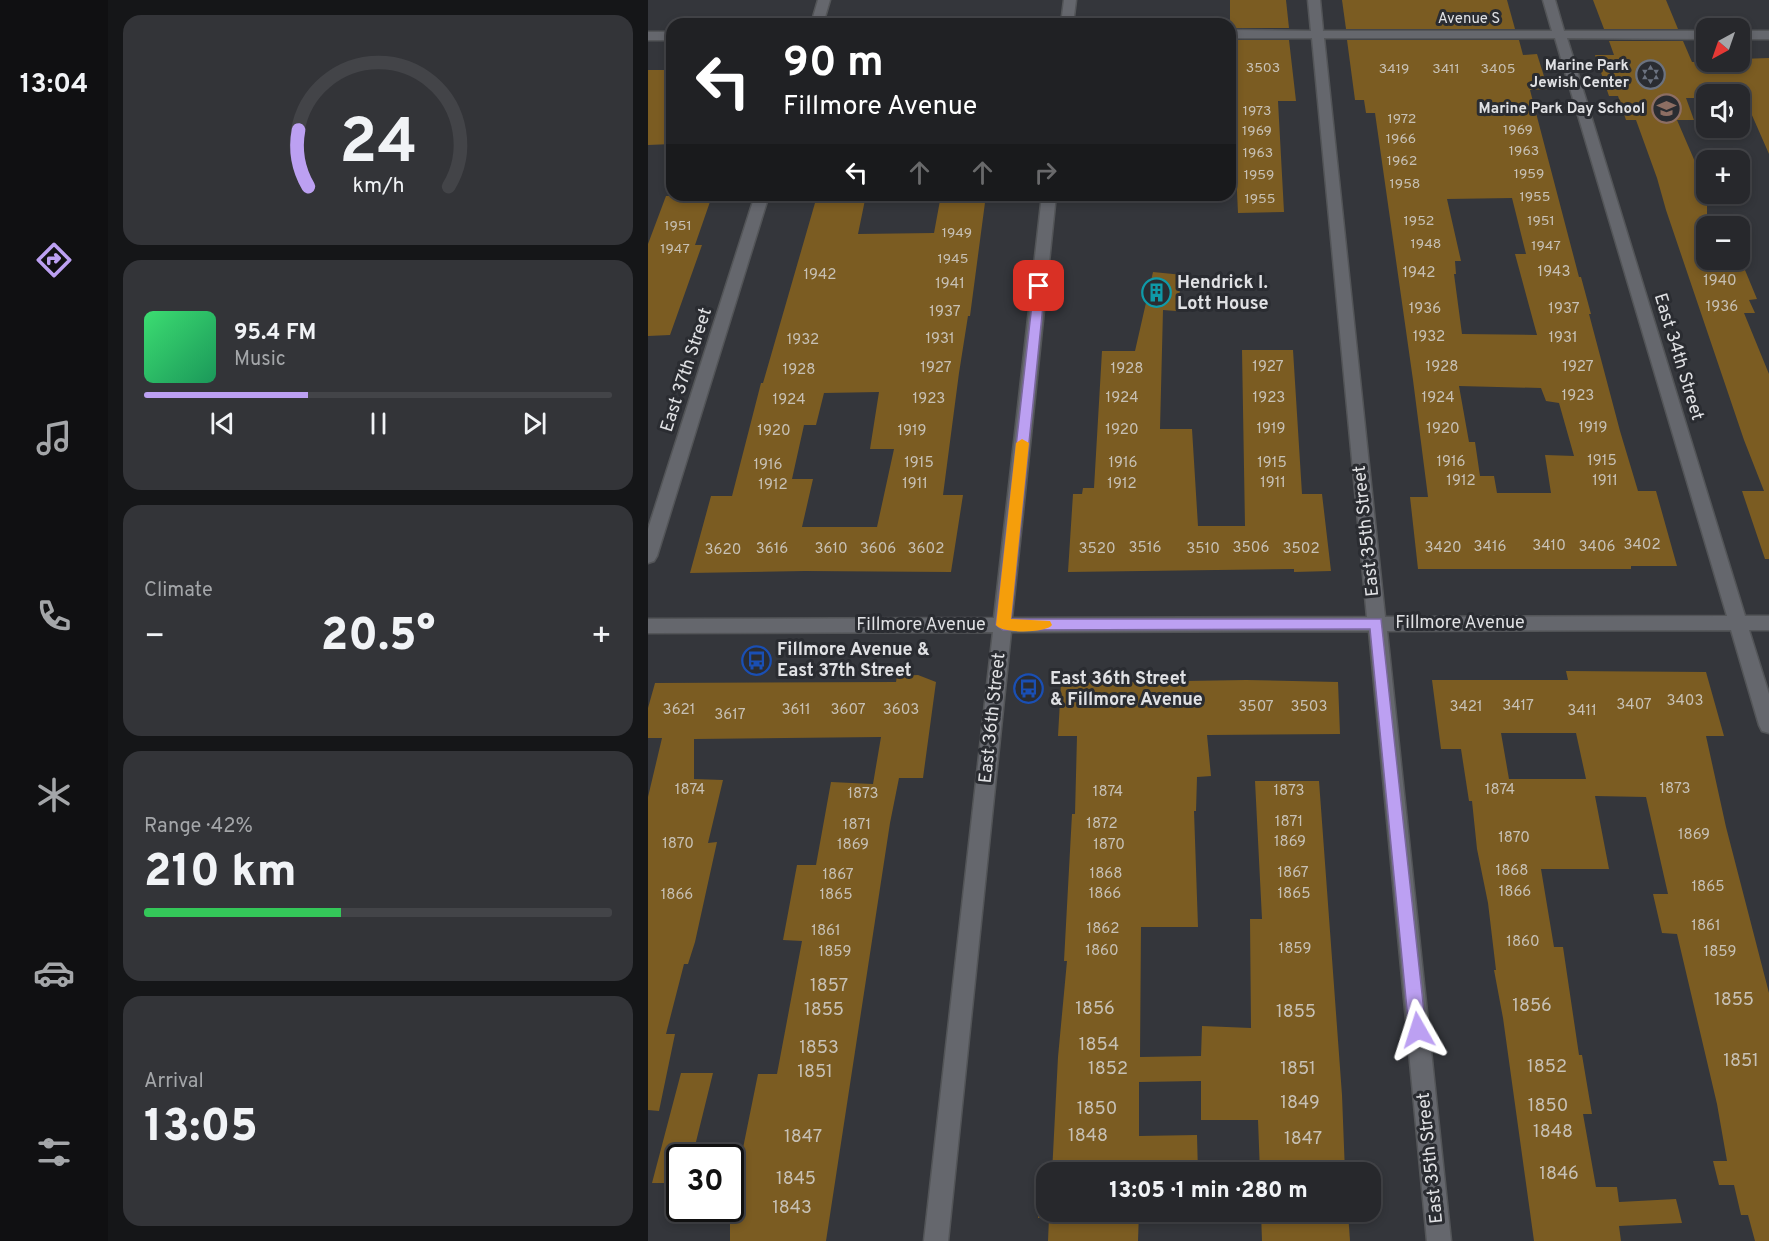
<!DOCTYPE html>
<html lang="en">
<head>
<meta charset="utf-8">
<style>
	body { margin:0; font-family:Overpass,sans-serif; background:#333438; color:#f1f3f6; height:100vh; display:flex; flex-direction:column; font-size:22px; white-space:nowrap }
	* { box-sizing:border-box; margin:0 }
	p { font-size:20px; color:#a4a6a9 }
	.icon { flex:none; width:33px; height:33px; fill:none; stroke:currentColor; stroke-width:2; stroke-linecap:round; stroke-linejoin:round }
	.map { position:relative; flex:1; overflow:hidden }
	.drawer { display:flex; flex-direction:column; gap:15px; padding:15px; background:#151618; width:540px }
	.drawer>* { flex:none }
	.banner { position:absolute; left:18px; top:18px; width:570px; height:183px; border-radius:18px; box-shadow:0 3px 9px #0003,0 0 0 2px #434448; background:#202124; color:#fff; overflow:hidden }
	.needle { width:39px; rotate:220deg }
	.buttons { position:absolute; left:1048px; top:18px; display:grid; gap:12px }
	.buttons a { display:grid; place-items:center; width:54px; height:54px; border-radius:12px; background:#27282c; box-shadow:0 3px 9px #0003,0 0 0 2px #434448; font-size:30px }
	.speed { position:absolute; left:18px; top:1144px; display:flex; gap:12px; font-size:30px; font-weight:700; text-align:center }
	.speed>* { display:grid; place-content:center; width:78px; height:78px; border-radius:50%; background:#27282c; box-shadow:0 3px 9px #0003,0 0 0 2px #434448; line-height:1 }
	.speed .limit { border:3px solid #111; border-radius:9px; background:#fff; color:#111 }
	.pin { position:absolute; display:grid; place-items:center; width:51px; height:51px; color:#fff; margin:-26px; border-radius:12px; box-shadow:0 3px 9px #0006 }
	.me { position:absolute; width:66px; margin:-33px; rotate:354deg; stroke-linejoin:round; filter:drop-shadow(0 0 4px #0008) }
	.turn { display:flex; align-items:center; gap:21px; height:126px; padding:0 18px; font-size:27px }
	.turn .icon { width:78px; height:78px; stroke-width:2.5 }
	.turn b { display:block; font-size:42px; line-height:51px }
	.lanes { display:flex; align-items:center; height:57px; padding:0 18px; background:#0003; justify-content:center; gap:30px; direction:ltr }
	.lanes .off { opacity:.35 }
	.big { font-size:45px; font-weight:800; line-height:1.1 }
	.drawer .tile { flex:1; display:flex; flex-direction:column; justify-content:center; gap:9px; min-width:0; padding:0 21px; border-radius:18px; background:#333438 }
	.drawer .dial { align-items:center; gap:0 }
	.dial svg { height:156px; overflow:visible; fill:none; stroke:#434448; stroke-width:7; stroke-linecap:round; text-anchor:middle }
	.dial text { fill:#f1f3f6; stroke:none }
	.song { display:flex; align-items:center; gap:18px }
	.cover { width:72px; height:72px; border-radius:9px; background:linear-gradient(135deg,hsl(140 70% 55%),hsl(150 70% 35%)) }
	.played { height:6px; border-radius:3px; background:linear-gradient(90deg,#bca0f2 35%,#434448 35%) }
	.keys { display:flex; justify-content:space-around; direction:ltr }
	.heat { display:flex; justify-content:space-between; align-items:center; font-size:33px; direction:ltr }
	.charge { height:9px; border-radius:4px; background:linear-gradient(90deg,#34c759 42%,#434448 0) }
	.trip { position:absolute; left:388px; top:1162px; width:345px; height:60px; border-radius:18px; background:#27282c; box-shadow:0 3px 9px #0003,0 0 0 2px #434448; font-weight:800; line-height:60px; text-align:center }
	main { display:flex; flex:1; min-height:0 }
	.tabs { display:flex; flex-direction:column; width:108px; justify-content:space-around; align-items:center; background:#101012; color:#a4a6a9 }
	.tabs .icon { width:42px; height:42px }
	.tabs .on { color:#bca0f2 }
	.tabs b { font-size:27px; color:#f1f3f6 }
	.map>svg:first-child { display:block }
	.building { fill:#7b5c22; fill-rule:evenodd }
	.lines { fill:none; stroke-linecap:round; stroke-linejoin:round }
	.street-casing { stroke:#535558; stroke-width:3 }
	.street { fill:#65676d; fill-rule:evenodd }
	.route { fill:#bca0f2; stroke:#7a689d; stroke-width:1.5 }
	.slow { fill:#f59e0b }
	.labels { text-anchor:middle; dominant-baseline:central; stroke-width:6; stroke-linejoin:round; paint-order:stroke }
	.far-number-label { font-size:14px; fill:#c7c0b4 }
	.far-street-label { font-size:15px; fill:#e0e1e4; stroke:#2a2c31 }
	.far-poi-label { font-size:15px; font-weight:bold; fill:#e0e1e4; stroke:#2a2c31; text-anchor:end }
	.number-label { font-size:15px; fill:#c7c0b4 }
	.poi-label { font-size:18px; font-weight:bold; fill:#e0e1e4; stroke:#2a2c31; text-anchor:start }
	.street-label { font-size:18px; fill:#e0e1e4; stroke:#2a2c31 }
	.near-number-label { font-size:18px; fill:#c7c0b4 }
</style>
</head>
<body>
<main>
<nav class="tabs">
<b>13:04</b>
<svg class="icon on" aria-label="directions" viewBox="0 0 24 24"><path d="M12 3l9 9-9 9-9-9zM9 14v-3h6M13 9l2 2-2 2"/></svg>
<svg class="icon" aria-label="music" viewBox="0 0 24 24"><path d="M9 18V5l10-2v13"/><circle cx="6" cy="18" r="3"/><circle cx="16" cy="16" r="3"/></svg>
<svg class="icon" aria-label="phone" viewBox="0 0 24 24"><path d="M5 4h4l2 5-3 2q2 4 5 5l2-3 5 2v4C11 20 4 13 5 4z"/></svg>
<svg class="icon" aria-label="climate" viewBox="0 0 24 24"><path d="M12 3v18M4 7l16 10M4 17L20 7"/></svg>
<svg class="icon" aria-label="car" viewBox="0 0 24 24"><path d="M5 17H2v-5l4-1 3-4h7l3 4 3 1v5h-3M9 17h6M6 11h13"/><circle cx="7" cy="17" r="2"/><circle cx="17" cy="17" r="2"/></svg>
<svg class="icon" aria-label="filters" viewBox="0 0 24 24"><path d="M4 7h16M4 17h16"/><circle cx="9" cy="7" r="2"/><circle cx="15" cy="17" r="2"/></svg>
</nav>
<section class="drawer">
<div class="tile dial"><svg viewBox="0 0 100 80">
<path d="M14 69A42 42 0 1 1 86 69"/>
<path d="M14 69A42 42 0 0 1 9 40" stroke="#bca0f2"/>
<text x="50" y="56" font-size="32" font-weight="700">24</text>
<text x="50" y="72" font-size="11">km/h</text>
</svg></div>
<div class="tile">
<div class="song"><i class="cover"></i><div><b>95.4 FM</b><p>Music</p></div></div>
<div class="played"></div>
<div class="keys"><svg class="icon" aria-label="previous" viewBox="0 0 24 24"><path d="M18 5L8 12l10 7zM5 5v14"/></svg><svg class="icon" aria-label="pause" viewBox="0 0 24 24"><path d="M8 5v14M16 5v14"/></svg><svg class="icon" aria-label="next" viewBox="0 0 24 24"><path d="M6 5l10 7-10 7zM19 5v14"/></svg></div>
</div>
<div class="tile"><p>Climate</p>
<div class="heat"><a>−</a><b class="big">20.5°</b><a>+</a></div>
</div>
<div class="tile"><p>Range · 42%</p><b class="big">210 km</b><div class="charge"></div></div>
<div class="tile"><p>Arrival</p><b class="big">13:05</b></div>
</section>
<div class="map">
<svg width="1121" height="1241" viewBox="0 0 1121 1241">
	<rect width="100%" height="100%" fill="#34363b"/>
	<g class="building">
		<path d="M582,0H638L641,28H582Z"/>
		<path d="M694,0H859L867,29H698Z"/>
		<path d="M945,0H1018L1030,29H956Z"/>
		<path d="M582,40H641L648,101H630L636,212L590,213Z"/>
		<path d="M699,40H871L875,55L889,54L900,89L882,90L931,277H933L943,314H941L972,431L990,491H1008L1029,566H983V569H770L762,497H780L765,380L727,113H718L716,100H707ZM864,198L878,254H867L889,335L814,334L806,274H808L807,261H813L799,199ZM811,386L893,388L898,401L911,403L926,456L897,455L903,493H849L846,476H832L827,442H821Z"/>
		<path d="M961,41H1035L1044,62H1092V59L1121,58V154L1096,97H1092V94H1059V98H1038L1046,120H1029L1054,178H1059V226H1080H1059V260H1092V258L1109,299L1101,300L1107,313H1096L1121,374V559H1117L1094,491H1116L1096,440L1018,210L1009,178L988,120H978L970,96H961L947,55H966Z"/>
		<path d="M0,70H24V144L0,145Z"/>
		<path d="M218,195L210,234L286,233L293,195H338L322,316H320L311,373L295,495H315L303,572L157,571L42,573L63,496H84L113,383H115L169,196ZM231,392L222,449H246L229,527H154L165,479H144L156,425H168L176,393Z"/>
		<path d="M18,196H64L47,245H54L22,335L0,336V244Z"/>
		<path d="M505,272L535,275L528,311L515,310L512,429H544L550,526H597L594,350H645L654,494H674L683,571L646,572V569L420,572L425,494H434L435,488H446L454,351H487Z"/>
		<path d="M918,671L1058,672L1076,736H1058L1078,827L1121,993V1241H1107L1100,1215H1093L1086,1185H1071L1065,1161H1079L1069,1104L1029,934L1014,933L1005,894H1020L998,797L947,796L961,869H893L906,947H915L931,1055H934L944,1114H935L948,1187H969L971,1202L1028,1199L1034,1223L971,1226L973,1241H886L855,1018L846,970H848L840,903L829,849L824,801H821L813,749H793L784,680H920ZM853,733H928L938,779H861Z"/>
		<path d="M270,675L288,682L275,778H251L242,823L178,1241H82V1158H93L110,1074H129L154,941L135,940L149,865H168L183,782L225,784L233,737L46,739V779L75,780L60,843L69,842L47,942L40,964H36L18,1034H27L11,1111L0,1110V797L14,738H0V708L7,683L248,682L249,676Z"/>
		<path d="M598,680L690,682L692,734L559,735L563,776L549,777L548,811H546L550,927H493L492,1057L553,1056L554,1026L603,1028L602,919H614L607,781H671L694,1095L697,1173H612L610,1120H553V1081L491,1082V1136L549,1135L550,1173H404L410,1057L419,961H416L424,814H427L429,736H410L413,683Z"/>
		<path d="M33,1073H65L44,1158H32V1183H4Z"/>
		<path d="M399,1192V1212H491L490,1241H400L401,1218H390L391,1193Z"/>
		<path d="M613,1212H700L702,1241H614Z"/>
	</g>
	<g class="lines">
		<defs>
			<g id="street">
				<path d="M170,0H182L175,24H163Z"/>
				<path d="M416,0H428L425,24H413Z"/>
				<path d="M660,0H672L675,31H904L895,0H907L916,31H1059V39L919,38L1097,616H1121V630H1101L1121,694V733L1114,731L1111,725L1083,630L739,631L803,1241H779L721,631L363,632L300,1241H276L345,632L0,633V619L346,618L394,195H408L364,618L719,617L664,38H582V30L663,31ZM676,38H907L1079,616L737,617Z"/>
				<rect x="1092" y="31" width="29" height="8"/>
				<rect x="0" y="32" width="24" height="8"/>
				<path d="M107,195H121L9,556L6,561L0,563V529Z"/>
			</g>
		</defs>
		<use href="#street" class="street-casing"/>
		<use href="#street" class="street"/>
	</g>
	<path class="route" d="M391,282L397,286L363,619H733L778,1030L775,1036L770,1039L764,1036L761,1030L722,629L355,630L348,625L386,286Z"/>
	<path class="slow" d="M374,439L381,443L363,619L402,621L404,625C399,633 354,634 348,625L368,443Z"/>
	<defs>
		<symbol id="synagogue-ring" viewBox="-11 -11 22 22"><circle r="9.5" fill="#2a2c31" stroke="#6b7280" stroke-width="1.5"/><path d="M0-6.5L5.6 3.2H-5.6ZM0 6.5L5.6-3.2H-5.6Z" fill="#6b7280"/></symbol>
		<symbol id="school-ring" viewBox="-11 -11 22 22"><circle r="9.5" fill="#2a2c31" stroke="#8d6e63" stroke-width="1.5"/><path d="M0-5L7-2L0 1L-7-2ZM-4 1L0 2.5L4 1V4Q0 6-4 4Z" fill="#8d6e63"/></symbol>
		<symbol id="building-ring" viewBox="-11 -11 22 22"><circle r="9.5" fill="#2a2c31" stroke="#0f9aa8" stroke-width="1.5"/><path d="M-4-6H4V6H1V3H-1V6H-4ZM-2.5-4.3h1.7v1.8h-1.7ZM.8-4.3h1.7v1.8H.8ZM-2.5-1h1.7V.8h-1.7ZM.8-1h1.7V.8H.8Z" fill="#0f9aa8"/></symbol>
		<symbol id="bus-ring" viewBox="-11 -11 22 22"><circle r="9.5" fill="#2a2c31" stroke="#1a4fb4" stroke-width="1.5"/><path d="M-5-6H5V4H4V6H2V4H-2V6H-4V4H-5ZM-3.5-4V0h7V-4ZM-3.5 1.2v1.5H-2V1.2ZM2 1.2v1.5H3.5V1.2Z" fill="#1a4fb4"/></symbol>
	</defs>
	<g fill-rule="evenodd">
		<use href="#synagogue-ring" x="986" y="58" width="33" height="33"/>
		<use href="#school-ring" x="1002" y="92" width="33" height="33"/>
		<use href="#building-ring" x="492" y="276" width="33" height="33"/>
		<use href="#bus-ring" x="92" y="644" width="33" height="33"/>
		<use href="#bus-ring" x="364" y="672" width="33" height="33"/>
	</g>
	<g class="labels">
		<g class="far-number-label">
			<text x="615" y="68">3503</text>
			<text x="746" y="69">3419</text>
			<text x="798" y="69">3411</text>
			<text x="850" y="69">3405</text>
			<text x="609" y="111">1973</text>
			<text x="754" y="119">1972</text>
			<text x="870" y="130">1969</text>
			<text x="609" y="131">1969</text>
			<text x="753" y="139">1966</text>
			<text x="876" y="151">1963</text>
			<text x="610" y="153">1963</text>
			<text x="754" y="161">1962</text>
			<text x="881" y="174">1959</text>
			<text x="611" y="175">1959</text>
			<text x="757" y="184">1958</text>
			<text x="887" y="197">1955</text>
			<text x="612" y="199">1955</text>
			<text x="771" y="221">1952</text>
			<text x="893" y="221">1951</text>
			<text x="30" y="226">1951</text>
			<text x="309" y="233">1949</text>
			<text x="778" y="244">1948</text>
			<text x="898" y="246">1947</text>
			<text x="27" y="249">1947</text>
			<text x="305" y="259">1945</text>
		</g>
		<g class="far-street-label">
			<text x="821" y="19">Avenue S</text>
		</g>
		<g class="far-poi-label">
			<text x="981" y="66">Marine Park<tspan x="981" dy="17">Jewish Center</tspan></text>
			<text x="997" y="109">Marine Park Day School</text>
		</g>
		<g class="number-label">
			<text x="906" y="272">1943</text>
			<text x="771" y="273">1942</text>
			<text x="172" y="275">1942</text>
			<text x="1072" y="281">1940</text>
			<text x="302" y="284">1941</text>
			<text x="1074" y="307">1936</text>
			<text x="777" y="309">1936</text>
			<text x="916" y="309">1937</text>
			<text x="297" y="312">1937</text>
			<text x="781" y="337">1932</text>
			<text x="915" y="338">1931</text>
			<text x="292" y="339">1931</text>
			<text x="155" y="340">1932</text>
			<text x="620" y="367">1927</text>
			<text x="794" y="367">1928</text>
			<text x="930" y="367">1927</text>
			<text x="288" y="368">1927</text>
			<text x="479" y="369">1928</text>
			<text x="151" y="370">1928</text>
			<text x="930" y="396">1923</text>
			<text x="474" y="398">1924</text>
			<text x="621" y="398">1923</text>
			<text x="790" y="398">1924</text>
			<text x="281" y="399">1923</text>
			<text x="141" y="400">1924</text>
			<text x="945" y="428">1919</text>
			<text x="623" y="429">1919</text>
			<text x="795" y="429">1920</text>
			<text x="474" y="430">1920</text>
			<text x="126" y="431">1920</text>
			<text x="264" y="431">1919</text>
			<text x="954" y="461">1915</text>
			<text x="803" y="462">1916</text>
			<text x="271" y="463">1915</text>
			<text x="475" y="463">1916</text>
			<text x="624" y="463">1915</text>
			<text x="120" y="465">1916</text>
			<text x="813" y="481">1912</text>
			<text x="957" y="481">1911</text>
			<text x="625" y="483">1911</text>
			<text x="267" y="484">1911</text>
			<text x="474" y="484">1912</text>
			<text x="125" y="485">1912</text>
			<text x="994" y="545">3402</text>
			<text x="901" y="546">3410</text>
			<text x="842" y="547">3416</text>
			<text x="949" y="547">3406</text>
			<text x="497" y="548">3516</text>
			<text x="603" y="548">3506</text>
			<text x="795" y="548">3420</text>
			<text x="124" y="549">3616</text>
			<text x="183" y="549">3610</text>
			<text x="230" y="549">3606</text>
			<text x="278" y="549">3602</text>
			<text x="449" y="549">3520</text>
			<text x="555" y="549">3510</text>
			<text x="653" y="549">3502</text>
			<text x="75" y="550">3620</text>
			<text x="1037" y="701">3403</text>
			<text x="986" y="705">3407</text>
			<text x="870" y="706">3417</text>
			<text x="608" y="707">3507</text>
			<text x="661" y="707">3503</text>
			<text x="818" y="707">3421</text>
			<text x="31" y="710">3621</text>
			<text x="148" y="710">3611</text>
			<text x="200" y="710">3607</text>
			<text x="253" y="710">3603</text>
			<text x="934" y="711">3411</text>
			<text x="82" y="715">3617</text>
			<text x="1027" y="789">1873</text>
			<text x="42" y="790">1874</text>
			<text x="852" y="790">1874</text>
			<text x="641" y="791">1873</text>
			<text x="460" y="792">1874</text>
			<text x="215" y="794">1873</text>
			<text x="641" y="822">1871</text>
			<text x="454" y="824">1872</text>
			<text x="209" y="825">1871</text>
			<text x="1046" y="835">1869</text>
			<text x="866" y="838">1870</text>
			<text x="642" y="842">1869</text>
			<text x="30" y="844">1870</text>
			<text x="205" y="845">1869</text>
			<text x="461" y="845">1870</text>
			<text x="864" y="871">1868</text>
			<text x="645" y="873">1867</text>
			<text x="458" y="874">1868</text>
			<text x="190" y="875">1867</text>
			<text x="1060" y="887">1865</text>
			<text x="867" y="892">1866</text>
			<text x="457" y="894">1866</text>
			<text x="646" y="894">1865</text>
			<text x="29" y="895">1866</text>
			<text x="188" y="895">1865</text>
			<text x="1058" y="926">1861</text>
			<text x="455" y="929">1862</text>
			<text x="178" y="931">1861</text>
			<text x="875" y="942">1860</text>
			<text x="647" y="949">1859</text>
			<text x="454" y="951">1860</text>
			<text x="187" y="952">1859</text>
			<text x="1072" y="952">1859</text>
		</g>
		<g class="poi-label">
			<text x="529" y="283">Hendrick I.<tspan x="529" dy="21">Lott House</tspan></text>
			<text x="129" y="650">Fillmore Avenue &amp;<tspan x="129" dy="21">East 37th Street</tspan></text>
			<text x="402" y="679">East 36th Street<tspan x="402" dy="21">&amp; Fillmore Avenue</tspan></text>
		</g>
		<g class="street-label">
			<text transform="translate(1030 357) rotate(73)">East 34th Street</text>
			<text transform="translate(39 370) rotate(-72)">East 37th Street</text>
			<text transform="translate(719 531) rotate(-96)">East 35th Street</text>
			<text x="812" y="623">Fillmore Avenue</text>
			<text x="273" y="625">Fillmore Avenue</text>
			<text transform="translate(345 718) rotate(-84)">East 36th Street</text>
			<text transform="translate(783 1158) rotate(-96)">East 35th Street</text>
		</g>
		<g class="near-number-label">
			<text x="181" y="986">1857</text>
			<text x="1086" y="1000">1855</text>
			<text x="884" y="1006">1856</text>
			<text x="447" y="1009">1856</text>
			<text x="176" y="1010">1855</text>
			<text x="648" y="1012">1855</text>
			<text x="451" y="1045">1854</text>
			<text x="171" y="1048">1853</text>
			<text x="1093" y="1061">1851</text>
			<text x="899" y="1067">1852</text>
			<text x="460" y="1069">1852</text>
			<text x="650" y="1069">1851</text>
			<text x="167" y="1072">1851</text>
			<text x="652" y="1103">1849</text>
			<text x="900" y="1106">1850</text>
			<text x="449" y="1109">1850</text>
			<text x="905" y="1132">1848</text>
			<text x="440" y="1136">1848</text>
			<text x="155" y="1137">1847</text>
			<text x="655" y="1139">1847</text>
			<text x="911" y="1174">1846</text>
			<text x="148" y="1179">1845</text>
			<text x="144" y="1208">1843</text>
		</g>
	</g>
</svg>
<div class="buttons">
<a><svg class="needle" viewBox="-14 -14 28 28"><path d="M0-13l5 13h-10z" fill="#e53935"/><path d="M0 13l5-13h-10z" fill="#a4a6a9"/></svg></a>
<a><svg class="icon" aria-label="sound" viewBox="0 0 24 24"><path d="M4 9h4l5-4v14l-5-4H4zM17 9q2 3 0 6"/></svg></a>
<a>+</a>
<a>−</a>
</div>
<div class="speed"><div class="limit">30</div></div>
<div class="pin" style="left:391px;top:286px;background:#d93025"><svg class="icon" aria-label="arrive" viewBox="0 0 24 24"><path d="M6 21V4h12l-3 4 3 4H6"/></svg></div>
<svg class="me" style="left:770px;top:1030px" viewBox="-20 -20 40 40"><path d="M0-17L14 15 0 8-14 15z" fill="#bca0f2" stroke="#fff" stroke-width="4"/></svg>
<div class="trip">13:05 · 1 min · 280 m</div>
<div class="banner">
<div class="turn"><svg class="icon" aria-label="left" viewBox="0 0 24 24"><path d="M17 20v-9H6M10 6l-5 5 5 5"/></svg><div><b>90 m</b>Fillmore Avenue</div></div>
<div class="lanes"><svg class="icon" aria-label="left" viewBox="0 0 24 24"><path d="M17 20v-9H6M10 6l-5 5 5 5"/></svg><svg class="icon off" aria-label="ahead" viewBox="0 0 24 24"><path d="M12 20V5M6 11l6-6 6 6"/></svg><svg class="icon off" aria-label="ahead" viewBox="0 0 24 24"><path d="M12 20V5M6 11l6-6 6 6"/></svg><svg class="icon off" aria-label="right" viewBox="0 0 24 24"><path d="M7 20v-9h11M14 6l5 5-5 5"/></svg></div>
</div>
</div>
</main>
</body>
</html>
